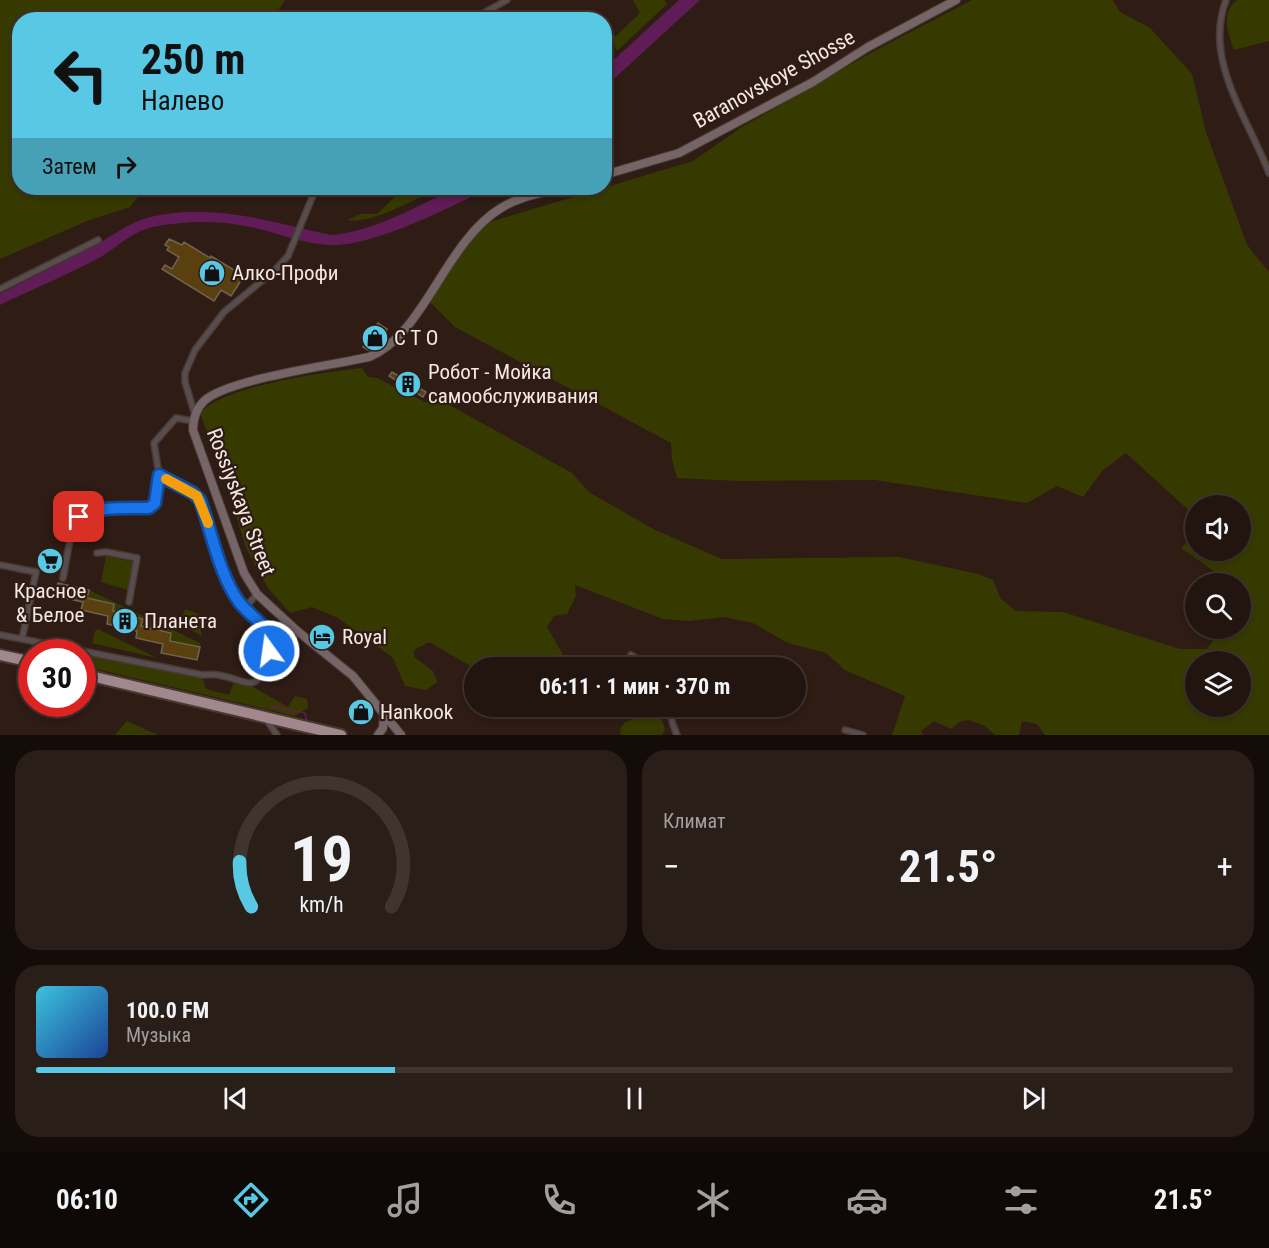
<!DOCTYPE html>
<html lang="ru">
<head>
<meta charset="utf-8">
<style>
	body { margin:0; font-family:"Roboto Condensed",sans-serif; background:#2a1e19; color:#f1f3f6; height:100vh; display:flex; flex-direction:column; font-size:22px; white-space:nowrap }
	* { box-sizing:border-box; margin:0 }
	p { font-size:20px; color:#a29f9f }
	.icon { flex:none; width:33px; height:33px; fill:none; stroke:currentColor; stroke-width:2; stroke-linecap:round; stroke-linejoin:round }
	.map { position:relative; height:735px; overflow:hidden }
	.sheet { display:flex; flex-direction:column; gap:15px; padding:15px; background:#130c09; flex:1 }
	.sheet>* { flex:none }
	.hud { position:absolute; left:12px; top:12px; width:600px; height:183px; border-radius:24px; box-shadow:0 3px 9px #0003,0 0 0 2px #3f3430; background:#58c8e4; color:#111; overflow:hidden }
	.controls { position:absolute; left:1185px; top:495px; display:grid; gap:12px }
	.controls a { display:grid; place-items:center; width:66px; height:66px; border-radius:50%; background:#221510; box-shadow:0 3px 9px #0003,0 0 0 2px #3f3430; font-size:30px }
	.speed { position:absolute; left:18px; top:639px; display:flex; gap:12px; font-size:30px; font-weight:700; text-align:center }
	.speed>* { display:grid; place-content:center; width:78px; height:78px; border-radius:50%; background:#221510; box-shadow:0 3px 9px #0003,0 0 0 2px #3f3430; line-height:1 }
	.speed .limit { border:9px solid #d22; background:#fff; color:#111 }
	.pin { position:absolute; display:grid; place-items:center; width:51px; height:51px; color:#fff; margin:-26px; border-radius:12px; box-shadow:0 3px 9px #0006 }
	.me { position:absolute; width:66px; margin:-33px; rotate:346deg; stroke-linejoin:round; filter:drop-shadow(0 0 4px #0008) }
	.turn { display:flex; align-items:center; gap:21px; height:126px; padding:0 30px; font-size:27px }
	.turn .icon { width:78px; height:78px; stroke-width:2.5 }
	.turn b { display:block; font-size:42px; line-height:51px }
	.then { display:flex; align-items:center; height:57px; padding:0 30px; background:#0003; gap:12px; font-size:22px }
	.big { font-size:45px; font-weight:700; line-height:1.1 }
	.sheet .card { flex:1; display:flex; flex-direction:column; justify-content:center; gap:9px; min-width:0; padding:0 21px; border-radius:24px; background:#2a1e19 }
	.sheet .dial { align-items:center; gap:0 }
	.dial svg { height:156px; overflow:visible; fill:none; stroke:#3f3430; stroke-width:7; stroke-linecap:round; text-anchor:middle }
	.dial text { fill:#f1f3f6; stroke:none }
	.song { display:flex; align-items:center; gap:18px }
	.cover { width:72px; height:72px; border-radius:9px; background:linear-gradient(135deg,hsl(190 70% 55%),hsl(220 70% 35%)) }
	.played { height:6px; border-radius:3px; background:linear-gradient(90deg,#58c8e4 30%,#3f3430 30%) }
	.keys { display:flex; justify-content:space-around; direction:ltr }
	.heat { display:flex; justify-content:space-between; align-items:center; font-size:33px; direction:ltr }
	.sheet .tiles { flex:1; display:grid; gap:15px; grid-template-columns:1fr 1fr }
	.card:last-child { grid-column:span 2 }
	.trip { position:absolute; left:464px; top:657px; width:342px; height:60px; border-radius:30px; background:#221510; box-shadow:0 3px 9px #0003,0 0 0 2px #3f3430; font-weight:700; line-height:60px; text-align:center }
	.tab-bar { display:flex; height:96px; justify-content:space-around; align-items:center; background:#0e0806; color:#a29f9f }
	.tab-bar .icon { width:42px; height:42px }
	.tab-bar .on { color:#58c8e4 }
	.tab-bar b { font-size:27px; color:#f1f3f6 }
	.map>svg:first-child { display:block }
	.green { fill:#373a00; fill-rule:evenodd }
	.water { fill:#601c56 }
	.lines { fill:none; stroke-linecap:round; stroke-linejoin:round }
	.stream { stroke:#601c56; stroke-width:1.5 }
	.building { fill:#5b400f; stroke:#6f6352; stroke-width:1.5 }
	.street-casing { stroke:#4a3932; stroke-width:8 }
	.secondary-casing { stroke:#4a3932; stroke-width:10 }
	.highway-casing { stroke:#4a3932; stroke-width:14 }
	.street { stroke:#574d4e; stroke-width:5 }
	.secondary { stroke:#756567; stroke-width:8 }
	.highway { stroke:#a1888c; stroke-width:10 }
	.route-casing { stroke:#114b97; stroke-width:15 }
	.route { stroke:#1a73e8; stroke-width:10 }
	.slow { stroke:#f59e0b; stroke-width:10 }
	.labels { text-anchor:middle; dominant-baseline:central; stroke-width:4.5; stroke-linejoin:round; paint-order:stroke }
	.street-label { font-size:21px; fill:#f5e8e3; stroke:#2e1c15 }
	.poi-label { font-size:21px; fill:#f5e8e3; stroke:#2e1c15; text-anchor:start }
</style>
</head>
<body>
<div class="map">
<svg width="1269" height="735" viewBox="0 0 1269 735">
	<rect width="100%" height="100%" fill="#2e1c15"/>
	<g class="green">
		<path d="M0,0H285L277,13L275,19L20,20V188H145L130,207L87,221L0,259Z"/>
		<path d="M633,0H664L667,4L617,51L605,28L613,36H616L640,13Z"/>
		<path d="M972,0H1113L1120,12L1150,28L1192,74L1206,132L1247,245L1269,272V735H1045L1037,724L1022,721L1019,735H995L985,726L969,720L961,721L951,729L934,721L921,731L923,735H892L905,696L845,670L826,653L788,643L753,623L724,617L689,621L663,619L575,585L576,596L567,614L554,616L547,627L566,660L565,667L474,668L429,642L414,650V657L433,671L437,682L426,690L405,686L393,658L338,618L312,607L290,613L268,588L246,548L218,458L200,414C220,386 327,372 362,368L368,377L377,378L425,402H444L572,473L589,492L655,530L722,559L899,557L978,574L993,580L1001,599L1016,611L1063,612L1180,649H1207L1218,634L1219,629L1240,628V584L1219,583L1215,572L1181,548L1195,532L1196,550H1240V506H1196L1195,516L1126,453L1103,470L1083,497L1057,486L1027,503L875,480L740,481L677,478L672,460L671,443L455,327L430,302L467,244L490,222L693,161L742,127L878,49ZM1196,662H1240V706H1196Z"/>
		<path d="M1237,0H1269V41L1234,50C1228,32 1220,14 1237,0Z"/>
		<path d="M411,188H440C417,198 371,225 347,220L361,214H377L400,192Z"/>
		<path d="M106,556L133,562L128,590L101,582Z"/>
		<path d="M89,590L200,643V647L170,640L172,632L142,625L143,618L113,611L114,603L88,598Z"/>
		<path d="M185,609L198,614L202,636L180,624Z"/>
		<path d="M98,629L157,658L92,643L95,631Z"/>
		<path d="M89,653L202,677L206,689L229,695L234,682L253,687L288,707L295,696L307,699L308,708L295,716L83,666V658L88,659Z"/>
		<path d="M646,706C659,710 662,718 665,730L662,735H621L620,729L625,722L631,720C634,711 636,706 646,706Z"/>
		<path d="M127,721L158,735H115Z"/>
	</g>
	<g class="water">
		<path d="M679,0H700L605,87V68Z"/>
		<path d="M457,188H488C450,208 370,248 328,245C297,243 269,229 239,225C210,220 182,222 153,227C132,231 117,248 99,258C67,275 33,289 0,305V294C31,278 63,262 94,246C112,236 130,222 150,217C210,202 273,222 331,235C374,232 418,205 457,188Z"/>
	</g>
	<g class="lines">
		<path class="stream" d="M271,706L305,713L307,722"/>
	</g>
	<g class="building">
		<path d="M169,239L182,245L184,242L210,258L211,256L244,276L231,296L221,290L214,301L162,269L165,265L172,269L179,257L167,250L169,247L165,245Z"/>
		<path d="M378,323L387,329L377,346L368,350L363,347Z"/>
		<path d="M392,372L426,392L423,397L389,376Z"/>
		<path d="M58,583L89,590L87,598L114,604L113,611L143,619L141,626L171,633L170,641L200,647L197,660L161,653L163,644L136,638L137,631L107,624L108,616L81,610L83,602L55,596Z"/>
	</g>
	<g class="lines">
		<defs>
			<g id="street">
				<path d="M1226,0C1203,60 1248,118 1269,173"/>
				<path d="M471,20L507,0"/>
				<path d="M0,289L98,240"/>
				<path d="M195,415L185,382V373L195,350L224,312L275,270L288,256L316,188"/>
				<path d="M97,553L106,552L137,558L129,602"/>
				<path d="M0,565L36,572L22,639L0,635"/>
				<path d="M63,578C73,529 67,505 128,508C138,508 147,510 155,503L159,475"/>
				<path d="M245,608L257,594"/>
				<path d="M22,639L203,675C246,670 259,713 271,638L270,632C260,622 248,613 240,602C219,574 212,533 200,500L193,493L159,475L154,443L176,418L193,421"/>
				<path d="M631,655L651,668"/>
				<path d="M675,706C668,715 673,725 677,735"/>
				<path d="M785,706L787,707"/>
				<path d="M266,719L277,735"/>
				<path d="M845,730L863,735"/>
			</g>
			<g id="secondary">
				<path d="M604,175L679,153L813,82L868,47L956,0"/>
				<path d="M378,735L383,728L384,715"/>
				<path d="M401,735L353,676L296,630L257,594L244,573L193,430C193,419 196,409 204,401C227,379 334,365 369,357C424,335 445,242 501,208C518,197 541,193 561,188"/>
			</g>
			<g id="highway">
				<path d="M0,655L32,662"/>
				<path d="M82,674L341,735"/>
			</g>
		</defs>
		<use href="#street" class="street-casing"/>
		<use href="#secondary" class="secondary-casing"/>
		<use href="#highway" class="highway-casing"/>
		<use href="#street" class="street"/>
		<use href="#secondary" class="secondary"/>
		<use href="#highway" class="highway"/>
	</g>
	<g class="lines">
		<defs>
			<path id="route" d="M79,517C101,506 124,508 149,508L155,503L159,475L193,493L200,500C212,533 219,574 239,602C248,613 260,622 270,632L269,651"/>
		</defs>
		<use href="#route" class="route-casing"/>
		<use href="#route" class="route"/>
		<path class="slow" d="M166,479L197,496L208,523"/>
	</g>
	<defs>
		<symbol id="shop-disc" viewBox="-11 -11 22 22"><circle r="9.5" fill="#58c8e4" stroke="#2e1c15"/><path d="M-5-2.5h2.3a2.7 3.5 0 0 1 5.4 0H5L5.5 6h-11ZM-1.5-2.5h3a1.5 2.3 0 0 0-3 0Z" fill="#111"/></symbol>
		<symbol id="building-disc" viewBox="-11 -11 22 22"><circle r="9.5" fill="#58c8e4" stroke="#2e1c15"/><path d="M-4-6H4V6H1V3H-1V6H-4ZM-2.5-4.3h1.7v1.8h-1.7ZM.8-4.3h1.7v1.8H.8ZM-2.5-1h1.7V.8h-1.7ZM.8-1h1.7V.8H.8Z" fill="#111"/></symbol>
		<symbol id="supermarket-disc" viewBox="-11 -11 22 22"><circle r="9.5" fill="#58c8e4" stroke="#2e1c15"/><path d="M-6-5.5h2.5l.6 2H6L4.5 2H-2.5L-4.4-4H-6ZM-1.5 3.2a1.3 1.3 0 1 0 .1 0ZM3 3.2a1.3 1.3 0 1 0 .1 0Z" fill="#111"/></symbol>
		<symbol id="hotel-disc" viewBox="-11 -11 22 22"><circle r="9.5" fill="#58c8e4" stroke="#2e1c15"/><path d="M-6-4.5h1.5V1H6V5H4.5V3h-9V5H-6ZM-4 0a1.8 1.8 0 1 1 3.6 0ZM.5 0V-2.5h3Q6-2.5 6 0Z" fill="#111"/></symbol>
	</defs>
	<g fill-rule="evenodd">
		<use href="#shop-disc" x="197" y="258" width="30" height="30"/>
		<use href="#shop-disc" x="360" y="323" width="30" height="30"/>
		<use href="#building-disc" x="393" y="369" width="30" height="30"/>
		<use href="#supermarket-disc" x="35" y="546" width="30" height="30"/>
		<use href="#building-disc" x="110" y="606" width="30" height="30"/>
		<use href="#hotel-disc" x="307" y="622" width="30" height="30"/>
		<use href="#shop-disc" x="346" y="697" width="30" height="30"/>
	</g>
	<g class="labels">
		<g class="street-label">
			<text transform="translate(774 79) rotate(-29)">Baranovskoye Shosse</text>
			<text transform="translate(241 502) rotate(69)">Rossiyskaya Street</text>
		</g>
		<g class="poi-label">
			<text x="232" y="273">Алко-Профи</text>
			<text x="394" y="338">С Т О</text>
			<text x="428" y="372">Робот - Мойка<tspan x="428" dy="24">самообслуживания</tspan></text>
			<text x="50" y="591" text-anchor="middle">Красное<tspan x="50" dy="24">&amp; Белое</tspan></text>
			<text x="144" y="621">Планета</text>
			<text x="342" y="637">Royal</text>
			<text x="380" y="712">Hankook</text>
		</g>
	</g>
</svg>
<div class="controls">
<a><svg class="icon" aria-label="sound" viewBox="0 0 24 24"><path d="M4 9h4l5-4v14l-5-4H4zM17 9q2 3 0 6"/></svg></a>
<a><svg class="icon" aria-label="search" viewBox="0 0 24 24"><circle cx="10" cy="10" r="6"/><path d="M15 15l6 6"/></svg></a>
<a><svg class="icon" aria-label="layers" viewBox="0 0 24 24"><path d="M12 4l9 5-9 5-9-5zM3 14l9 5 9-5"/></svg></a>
</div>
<div class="speed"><div class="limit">30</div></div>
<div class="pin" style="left:79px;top:517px;background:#d93025"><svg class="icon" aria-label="arrive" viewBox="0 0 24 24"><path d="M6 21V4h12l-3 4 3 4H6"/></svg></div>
<svg class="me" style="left:269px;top:651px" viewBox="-20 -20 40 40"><circle r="17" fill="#1a73e8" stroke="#fff" stroke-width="3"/><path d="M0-11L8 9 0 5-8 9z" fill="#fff"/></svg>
<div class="trip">06:11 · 1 мин · 370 m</div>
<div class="hud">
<div class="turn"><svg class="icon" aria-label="left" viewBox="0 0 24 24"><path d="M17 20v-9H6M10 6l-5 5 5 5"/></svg><div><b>250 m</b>Налево</div></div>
<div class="then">Затем<svg class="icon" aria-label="right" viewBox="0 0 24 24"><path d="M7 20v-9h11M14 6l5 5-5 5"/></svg></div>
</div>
</div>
<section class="sheet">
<div class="tiles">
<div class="card dial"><svg viewBox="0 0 100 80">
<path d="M14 69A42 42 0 1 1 86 69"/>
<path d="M14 69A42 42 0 0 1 8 46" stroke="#58c8e4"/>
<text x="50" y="56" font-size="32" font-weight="700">19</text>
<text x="50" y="72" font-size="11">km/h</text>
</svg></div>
<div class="card"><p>Климат</p>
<div class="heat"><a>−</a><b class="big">21.5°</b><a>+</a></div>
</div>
<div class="card">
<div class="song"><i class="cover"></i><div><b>100.0 FM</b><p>Музыка</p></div></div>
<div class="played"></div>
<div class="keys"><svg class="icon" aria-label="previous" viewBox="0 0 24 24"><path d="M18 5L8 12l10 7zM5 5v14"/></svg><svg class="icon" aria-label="pause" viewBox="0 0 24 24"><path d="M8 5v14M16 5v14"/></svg><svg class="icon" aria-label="next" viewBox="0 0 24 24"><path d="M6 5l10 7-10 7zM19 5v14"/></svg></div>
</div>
</div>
</section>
<nav class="tab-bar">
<b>06:10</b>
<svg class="icon on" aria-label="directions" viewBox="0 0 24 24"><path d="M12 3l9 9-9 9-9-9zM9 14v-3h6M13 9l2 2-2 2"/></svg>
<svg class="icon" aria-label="music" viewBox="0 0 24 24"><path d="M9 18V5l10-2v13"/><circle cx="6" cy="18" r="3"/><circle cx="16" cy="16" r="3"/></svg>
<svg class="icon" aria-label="phone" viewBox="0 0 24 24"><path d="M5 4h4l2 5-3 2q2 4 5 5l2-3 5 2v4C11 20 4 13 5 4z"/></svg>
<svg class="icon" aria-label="climate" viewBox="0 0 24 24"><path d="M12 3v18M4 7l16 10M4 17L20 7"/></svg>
<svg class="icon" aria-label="car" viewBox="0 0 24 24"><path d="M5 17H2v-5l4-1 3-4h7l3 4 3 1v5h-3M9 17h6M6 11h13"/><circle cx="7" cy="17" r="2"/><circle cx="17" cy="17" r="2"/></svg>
<svg class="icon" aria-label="filters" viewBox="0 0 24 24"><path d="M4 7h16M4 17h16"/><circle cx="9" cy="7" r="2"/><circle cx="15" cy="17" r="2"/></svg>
<b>21.5°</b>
</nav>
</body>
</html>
